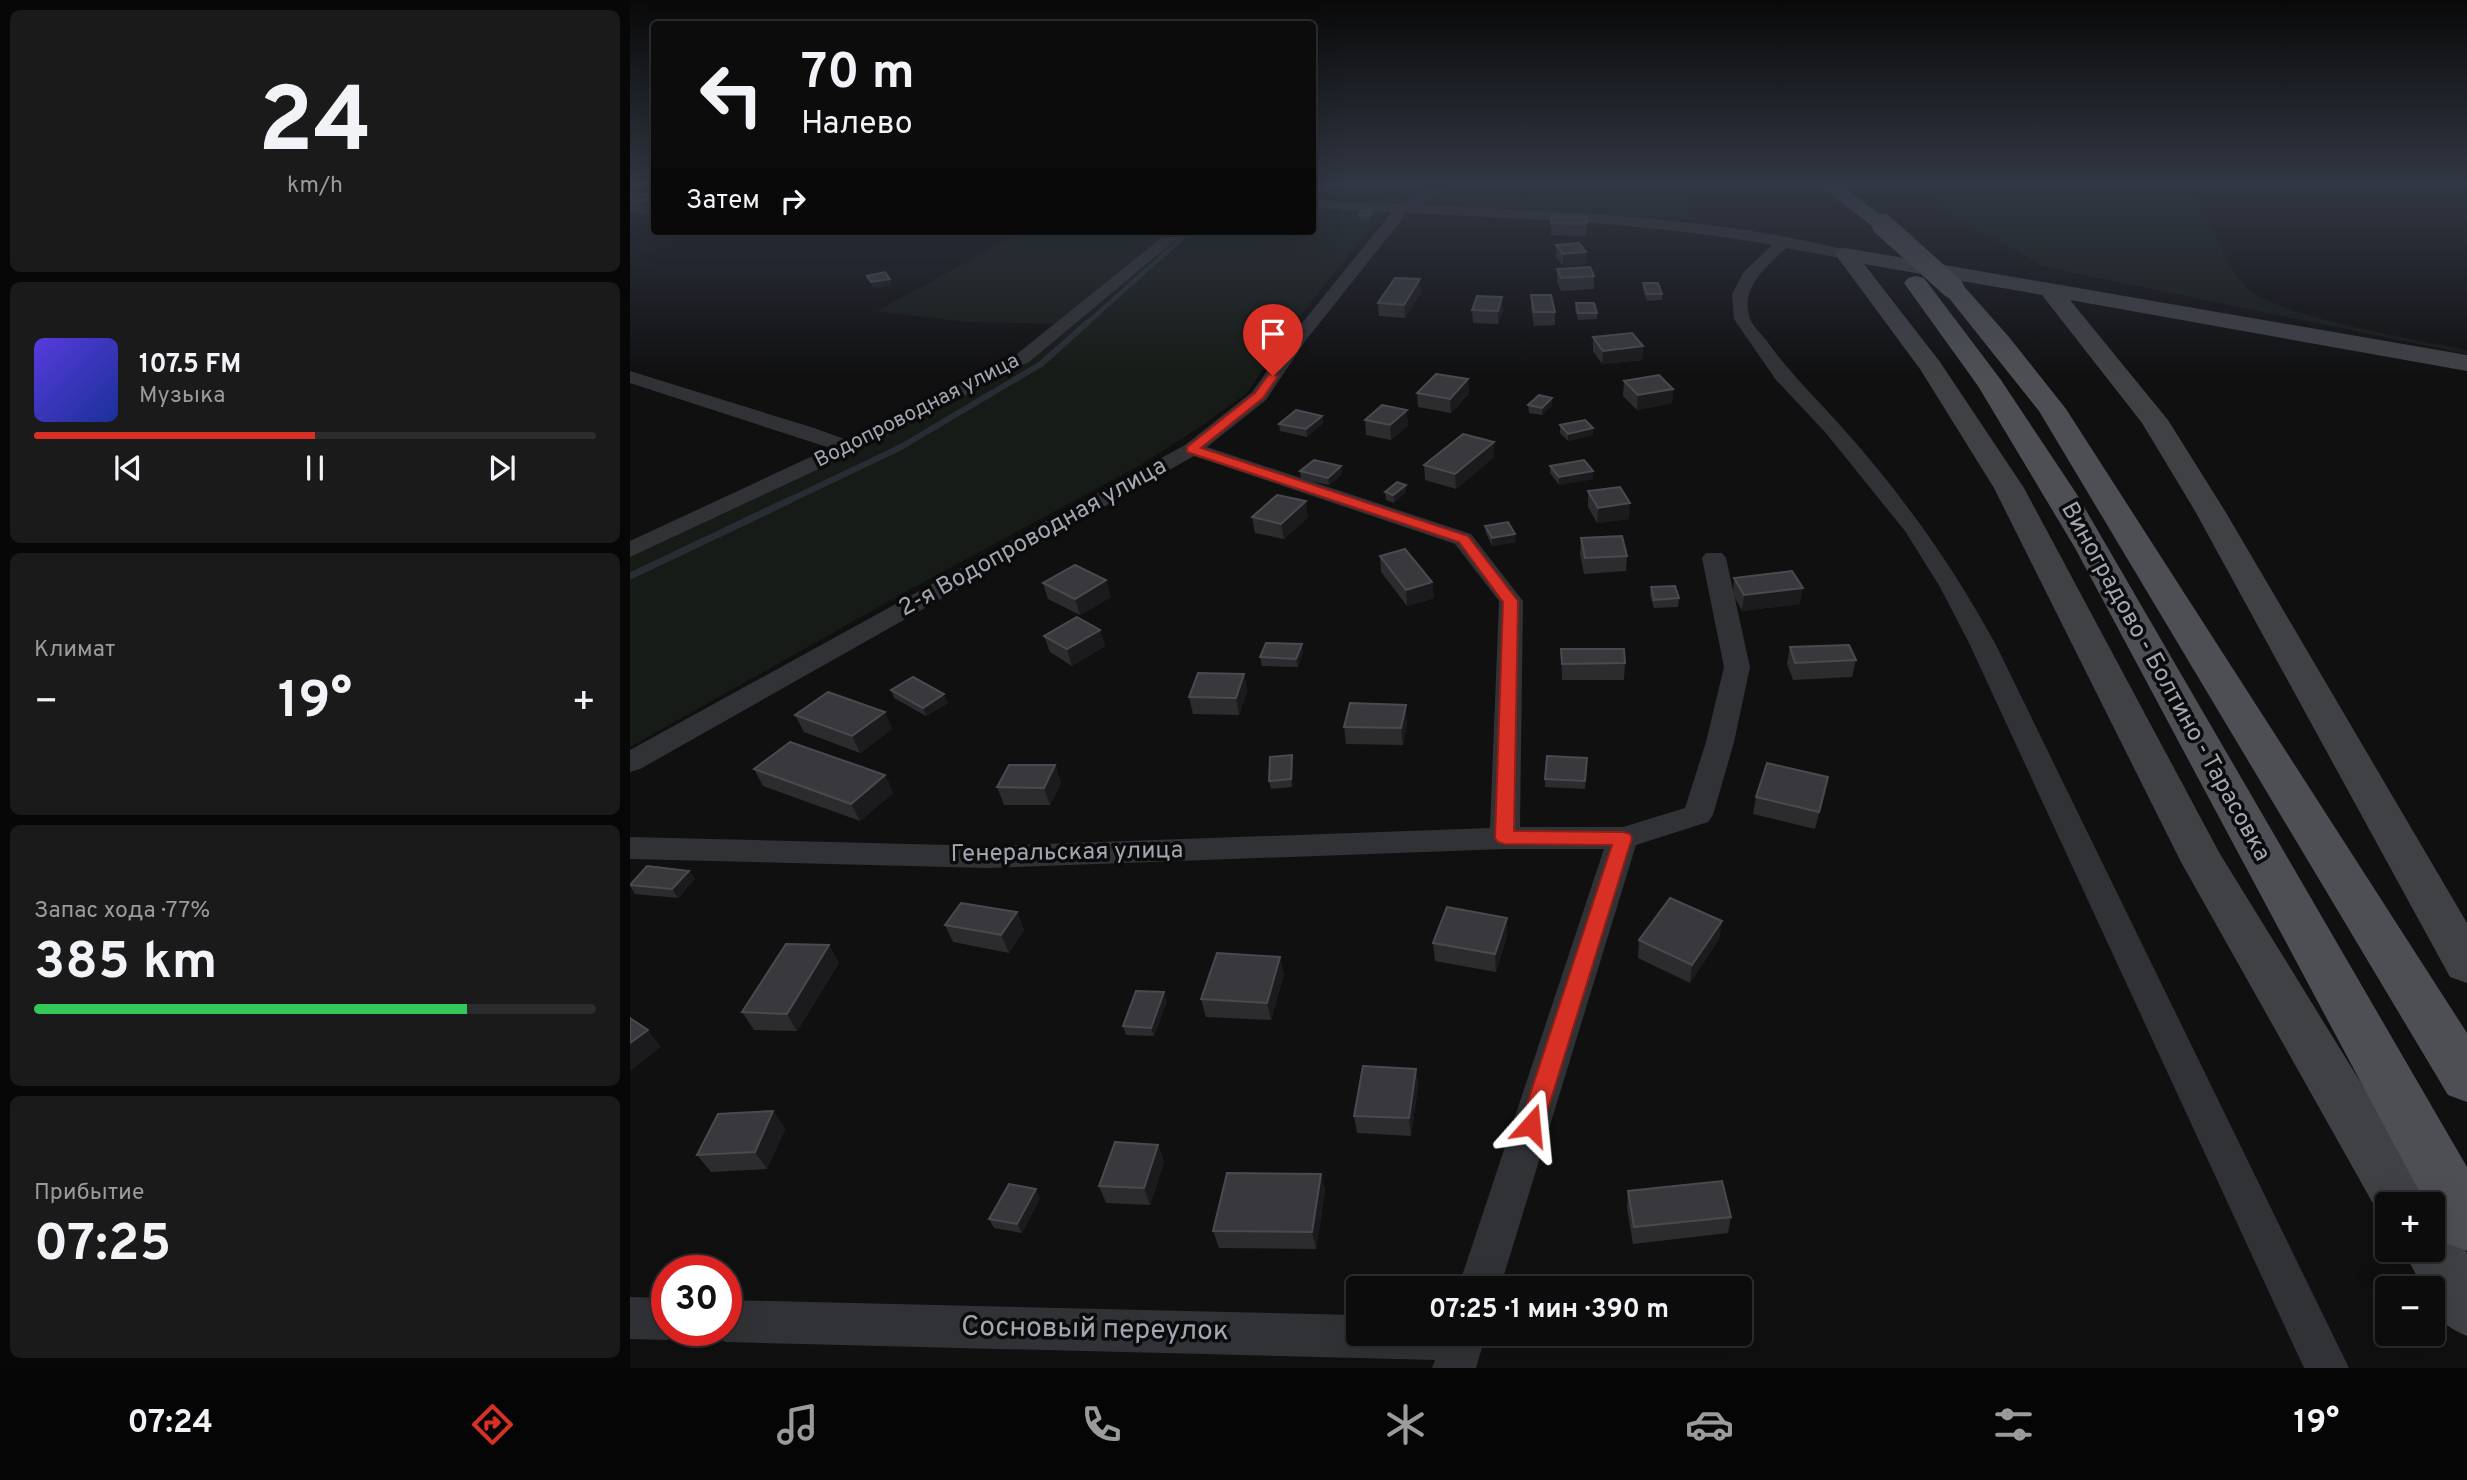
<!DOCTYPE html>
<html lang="ru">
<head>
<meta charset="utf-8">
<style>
	body { margin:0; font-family:Overpass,sans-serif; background:#1a1a1b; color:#f1f3f6; height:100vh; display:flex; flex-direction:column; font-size:26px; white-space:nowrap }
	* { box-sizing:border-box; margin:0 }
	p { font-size:23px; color:#9a9b9d }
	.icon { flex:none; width:38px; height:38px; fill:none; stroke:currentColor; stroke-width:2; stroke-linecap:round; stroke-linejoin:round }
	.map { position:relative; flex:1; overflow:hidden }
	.details { display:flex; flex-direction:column; gap:10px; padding:10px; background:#070707; width:630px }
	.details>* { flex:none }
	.guide { position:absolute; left:21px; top:21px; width:665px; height:214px; border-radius:7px; box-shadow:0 7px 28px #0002,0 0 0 2px #2c2c2e; background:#0c0c0d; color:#f1f3f6; overflow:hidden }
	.controls { position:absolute; left:1745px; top:1192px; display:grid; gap:14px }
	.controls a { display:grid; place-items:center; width:70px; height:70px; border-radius:7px; background:#0c0c0d; box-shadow:0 7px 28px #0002,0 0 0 2px #2c2c2e; font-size:35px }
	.speed { position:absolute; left:21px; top:1255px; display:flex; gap:14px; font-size:35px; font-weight:700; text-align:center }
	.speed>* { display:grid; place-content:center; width:91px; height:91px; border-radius:50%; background:#0c0c0d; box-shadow:0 7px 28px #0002,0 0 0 2px #2c2c2e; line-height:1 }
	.speed .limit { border:10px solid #d22; background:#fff; color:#111 }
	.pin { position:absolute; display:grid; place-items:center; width:60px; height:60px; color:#fff; margin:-72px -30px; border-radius:50% 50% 50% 0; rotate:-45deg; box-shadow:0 0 7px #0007 }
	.pin .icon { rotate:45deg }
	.me { position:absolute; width:77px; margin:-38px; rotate:18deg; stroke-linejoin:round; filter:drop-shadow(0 0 5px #0008) }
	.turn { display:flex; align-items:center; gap:24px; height:147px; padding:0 35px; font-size:32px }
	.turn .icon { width:91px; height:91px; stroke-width:2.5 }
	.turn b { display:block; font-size:49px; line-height:60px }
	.then { display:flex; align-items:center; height:66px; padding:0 35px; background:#0003; gap:14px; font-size:26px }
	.big { font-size:52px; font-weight:700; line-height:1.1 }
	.details .tile { flex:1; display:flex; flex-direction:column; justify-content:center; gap:10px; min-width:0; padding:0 24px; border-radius:10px; background:#1a1a1b }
	.details .dial { align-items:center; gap:0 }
	.dial b { font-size:91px; line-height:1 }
	.song { display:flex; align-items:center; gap:21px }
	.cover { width:84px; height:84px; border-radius:10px; background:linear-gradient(135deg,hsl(250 70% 55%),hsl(230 70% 35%)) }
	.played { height:7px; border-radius:4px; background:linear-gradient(90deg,#d93025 50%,#2c2c2e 50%) }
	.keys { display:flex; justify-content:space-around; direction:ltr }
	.heat { display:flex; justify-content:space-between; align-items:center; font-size:38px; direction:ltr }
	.charge { height:10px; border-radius:5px; background:linear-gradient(90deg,#34c759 77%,#2c2c2e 0) }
	.trip { position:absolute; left:716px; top:1276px; width:406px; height:70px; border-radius:7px; background:#0c0c0d; box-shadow:0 7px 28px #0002,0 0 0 2px #2c2c2e; font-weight:700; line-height:70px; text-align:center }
	.tabs { display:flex; height:112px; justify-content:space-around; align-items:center; background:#050505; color:#9a9b9d }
	.tabs .icon { width:49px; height:49px }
	.tabs .selected { color:#d93025 }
	.tabs b { font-size:32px; color:#f1f3f6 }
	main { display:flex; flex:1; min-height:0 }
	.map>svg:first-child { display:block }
	.green { fill:#161b17 }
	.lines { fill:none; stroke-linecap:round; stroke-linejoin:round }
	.stream-far2 { stroke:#272e33; stroke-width:4.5 }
	.stream-far1 { stroke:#272e33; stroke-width:6 }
	.stream { stroke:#272e33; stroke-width:7 }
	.street { fill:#313236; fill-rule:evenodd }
	.secondary { fill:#3f4145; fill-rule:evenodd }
	.primary { fill:#4d4f54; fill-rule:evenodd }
	.primary-bridge { stroke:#4d4f54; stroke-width:22 }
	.wall { fill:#2c2c2f }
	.shaded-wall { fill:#1b1b1d }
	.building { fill:#39393d; stroke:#494a4f; stroke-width:2 }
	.route { fill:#d93025; stroke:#8d1f18; stroke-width:2 }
	.labels { text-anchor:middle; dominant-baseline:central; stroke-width:7; stroke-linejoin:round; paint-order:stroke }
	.far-street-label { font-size:21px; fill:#a2a6b1; stroke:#0b0b0c }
	.street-label { font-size:24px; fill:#a2a6b1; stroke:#0b0b0c }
	.near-street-label { font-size:28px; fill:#a2a6b1; stroke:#0b0b0c }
</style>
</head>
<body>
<main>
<section class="details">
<div class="tile dial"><b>24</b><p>km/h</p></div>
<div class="tile">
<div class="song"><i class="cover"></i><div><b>107.5 FM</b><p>Музыка</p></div></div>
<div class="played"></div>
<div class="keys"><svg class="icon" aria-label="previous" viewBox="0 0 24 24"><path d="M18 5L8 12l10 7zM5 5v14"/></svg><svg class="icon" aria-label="pause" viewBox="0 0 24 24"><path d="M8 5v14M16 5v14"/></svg><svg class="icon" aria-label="next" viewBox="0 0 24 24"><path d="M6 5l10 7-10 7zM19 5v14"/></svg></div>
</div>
<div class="tile"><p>Климат</p>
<div class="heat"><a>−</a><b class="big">19°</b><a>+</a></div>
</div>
<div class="tile"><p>Запас хода · 77%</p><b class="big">385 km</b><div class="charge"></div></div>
<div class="tile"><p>Прибытие</p><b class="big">07:25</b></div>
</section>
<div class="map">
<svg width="1837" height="1368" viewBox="0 0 1837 1368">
	<rect width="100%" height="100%" fill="#101011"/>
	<g class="green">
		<path d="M772,185H1064L1065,220L795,208L785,205L803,194C785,192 774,192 761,204L736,203H751Z"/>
		<path d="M1296,185H1568V192C1581,220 1594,266 1616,287C1646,317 1790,340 1837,350V354L1414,267L1313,210Z"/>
		<path d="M683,208L756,210L673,312L616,394L570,427L510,465L270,595L0,747V555L398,360L555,231H682Z"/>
		<path d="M394,231H543L430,324L336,322L247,311Z"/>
	</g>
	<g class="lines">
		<path class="stream-far2" d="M455,325L560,231"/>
		<path class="stream-far1" d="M156,502L271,447L411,364L457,323"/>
		<path class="stream" d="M0,576L160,500"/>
		<g class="street">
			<path d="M806,185H822L790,205C935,212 1082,216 1221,251L1224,254L1216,259L1156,248C1137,267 1109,287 1120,319C1123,326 1131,334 1136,340C1158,371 1184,396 1209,424C1272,494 1321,563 1366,645L1719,1368H1674L1340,645L1310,587L1275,531L1195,432L1146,380L1104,319L1102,294L1113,273L1142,245C1021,223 900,219 777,213L676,340L636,400L577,447L841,534L893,601L890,827H993L1055,808L1076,742L1094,667L1072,558L1076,553H1092L1096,558L1120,667L1104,742L1083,815L1078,822L1006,845L870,1288H828L974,849H875L358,868L0,859V837L358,846L860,828L869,601L825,544L564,456L10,769L0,772V750L555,445L622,392L664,333L762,212L682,208V200L772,204Z"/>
			<path d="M540,231H556L399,362L225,452L0,557V541L200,448L0,383V371L184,428L217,440L387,354Z"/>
			<path d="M0,1297L37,1298V1330H54L52,1334L37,1340L0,1339Z"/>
			<path d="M96,1300L728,1315V1334H856L846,1368H802L805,1360L96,1342L81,1336L78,1330H96Z"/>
		</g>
		<g class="secondary">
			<path d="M1216,248L1837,355V371L1440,300L1538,420L1595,511L1837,923V983L1820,977L1565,511L1512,423L1412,295L1234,264L1310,362L1394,488L1590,854L1794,1185L1802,1204H1757V1224L1754,1223L1551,862L1364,488L1290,369L1205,254L1208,249Z"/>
			<path d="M1802,1222L1822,1230L1837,1253V1336C1812,1325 1802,1316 1802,1288H1793L1773,1250H1802Z"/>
		</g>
		<g class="primary">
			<path d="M1189,185H1211L1264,225L1260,229H1246Z"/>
			<path d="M1286,276L1294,278L1371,380L1446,493L1837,1167V1251L1816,1243L1802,1217V1204H1796L1445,548L1348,386L1274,283L1278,278Z"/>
			<path d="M1323,281L1331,283L1379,337L1436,409L1837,1033V1102L1818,1095L1409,411L1311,288L1315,283Z"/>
		</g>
		<path class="primary-bridge" d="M1253,225L1323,288"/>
	</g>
	<g class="wall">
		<path d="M682,185H703V186L698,192H682Z"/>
		<path d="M0,193L24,195V210L16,214L0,212Z"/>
		<path d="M729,215L743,216L739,222L729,221Z"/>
		<path d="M957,217L956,236L921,235V223Z"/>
		<path d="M926,245L956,252V264L933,266L926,257Z"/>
		<path d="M927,269L964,276V289L931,291L927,282Z"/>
		<path d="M1013,283L1032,294V300L1017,301L1013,290Z"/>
		<path d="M791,292L775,318L749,316L748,303Z"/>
		<path d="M901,295L925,312V325L904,326L901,309Z"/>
		<path d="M946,303L967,313V319L948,320L945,310Z"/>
		<path d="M842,310H873L868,324L843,323Z"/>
		<path d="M963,337L1013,346L1012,360L972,364L963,351Z"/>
		<path d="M838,379L839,394L821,413L788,407L787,393Z"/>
		<path d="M994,381L1043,389L1042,403L1007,410L993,396Z"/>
		<path d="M922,398V405L912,415L899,413L898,405Z"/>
		<path d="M692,416L693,423L677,437L650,431L649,424Z"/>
		<path d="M735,420L778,425L761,440L736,435Z"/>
		<path d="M930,425L963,428V435L938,441L930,433Z"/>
		<path d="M864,457L826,489L795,480L794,465Z"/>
		<path d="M920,466L963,479L929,485L920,473Z"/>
		<path d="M670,471L712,474L699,485L671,479Z"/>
		<path d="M958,491L999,519L967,523L958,507Z"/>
		<path d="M755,492H776L764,503L756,500Z"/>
		<path d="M622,517H678L654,539L625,533Z"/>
		<path d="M855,526L886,542L862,546L856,533Z"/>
		<path d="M951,538L997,556L996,571L954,574L950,554Z"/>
		<path d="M750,556L802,582L804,598L777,606L751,572Z"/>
		<path d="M1104,578L1170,604L1112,611L1103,594Z"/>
		<path d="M413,583L481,597L450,615L418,599Z"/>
		<path d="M1021,587L1049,598L1048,607L1024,608L1020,595Z"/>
		<path d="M470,630L475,646L442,666L420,652L414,636Z"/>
		<path d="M1160,647L1226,660L1222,677L1163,680L1157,664Z"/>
		<path d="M931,649L995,663L994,680H932Z"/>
		<path d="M673,652L668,667L632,666L630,657Z"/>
		<path d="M614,674L617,691L609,715L563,714L559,697Z"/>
		<path d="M261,690L318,703L296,716L264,698Z"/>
		<path d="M165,715L262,729L230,753L174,732Z"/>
		<path d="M777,722L773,745L716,744L714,727Z"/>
		<path d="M663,764L662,787L641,789L639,781Z"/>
		<path d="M425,765L431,783L420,805H374L367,787Z"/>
		<path d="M957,766L955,789L915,787V779Z"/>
		<path d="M124,769L255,775L263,793L230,821L133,786Z"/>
		<path d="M1198,777L1195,795L1185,829L1123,814L1126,797Z"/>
		<path d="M59,871L65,879L48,898L5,894L0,886V884Z"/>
		<path d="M387,912L394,930L379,953L323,942L315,925Z"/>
		<path d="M1092,921L1089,939L1060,983L1008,958L1009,940Z"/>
		<path d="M877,935L866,972L805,961L803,943Z"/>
		<path d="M199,945L209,963L167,1031L124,1030L112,1012Z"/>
		<path d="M650,957L654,974L641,1020L576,1017L571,999Z"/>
		<path d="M537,1001L524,1036L496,1035L493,1026Z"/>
		<path d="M786,1069L788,1086L781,1136L727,1133L724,1116Z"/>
		<path d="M143,1111L155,1129L137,1169L81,1172L67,1155Z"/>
		<path d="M528,1145L534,1162L520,1205L476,1203L469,1186Z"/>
		<path d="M691,1174L695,1191L686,1249L589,1248L583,1231Z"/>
		<path d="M998,1191L1101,1217L1098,1233L1003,1244L997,1208Z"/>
		<path d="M410,1198L392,1233L364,1228L359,1219Z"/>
	</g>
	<g class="shaded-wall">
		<path d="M699,185H703V186L698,192V187Z"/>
		<path d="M24,196V210L16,214L10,202Z"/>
		<path d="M742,211L743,216L739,222V216Z"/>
		<path d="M956,252V264L933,266V254Z"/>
		<path d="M260,279L262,285L243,289L241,282Z"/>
		<path d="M790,279L791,292L775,318L774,305Z"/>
		<path d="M872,297L873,310L868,324V311Z"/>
		<path d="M1013,346L1012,360L972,364L973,351Z"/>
		<path d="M838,379L839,394L821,413L820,399Z"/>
		<path d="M1043,389L1042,403L1007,410L1008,395Z"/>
		<path d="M922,398V405L912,415V408Z"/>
		<path d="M777,410L778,425L761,440L760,425Z"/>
		<path d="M692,416L693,423L677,437L676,429Z"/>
		<path d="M963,428V435L938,441V434Z"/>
		<path d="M864,442V457L826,489L825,474Z"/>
		<path d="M711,466L712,474L699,485L698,478Z"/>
		<path d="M963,471V479L929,485V477Z"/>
		<path d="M776,485V492L764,503L763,495Z"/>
		<path d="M676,501L678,517L654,539L651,524Z"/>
		<path d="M1000,503L999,519L967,523L968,508Z"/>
		<path d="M885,534L886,542L862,546V538Z"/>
		<path d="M476,580L481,597L450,615L445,599Z"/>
		<path d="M802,582L804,598L777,606L776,590Z"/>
		<path d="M1173,588L1170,604L1112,611L1114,595Z"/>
		<path d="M470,630L475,646L442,666L437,649Z"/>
		<path d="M672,644L673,652L668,667L666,659Z"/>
		<path d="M614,674L617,691L609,715L606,698Z"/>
		<path d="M314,694L318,703L296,716L293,708Z"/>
		<path d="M776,705L777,722L773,745L771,728Z"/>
		<path d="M255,712L262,729L230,753L222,736Z"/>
		<path d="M662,755L663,764L662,787L661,779Z"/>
		<path d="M425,765L431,783L420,805L414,788Z"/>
		<path d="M255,775L263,793L230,821L221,804Z"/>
		<path d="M1198,777L1195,795L1185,829L1189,812Z"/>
		<path d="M59,871L65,879L48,898L42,889Z"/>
		<path d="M387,912L394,930L379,953L371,935Z"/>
		<path d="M877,918V935L866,972L865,954Z"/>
		<path d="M1092,921L1089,939L1060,983L1062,965Z"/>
		<path d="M199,945L209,963L167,1031L157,1014Z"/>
		<path d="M650,957L654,974L641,1020L637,1003Z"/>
		<path d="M534,992L537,1001L524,1036L521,1028Z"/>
		<path d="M18,1030L31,1047L0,1071V1043Z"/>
		<path d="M786,1069L788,1086L781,1136L779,1118Z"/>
		<path d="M143,1111L155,1129L137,1169L125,1152Z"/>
		<path d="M528,1145L534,1162L520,1205L514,1188Z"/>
		<path d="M691,1174L695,1191L686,1249L682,1232Z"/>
		<path d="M406,1189L410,1198L392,1233L387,1224Z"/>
	</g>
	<g class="building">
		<path d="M682,185H699L698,187L682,186Z"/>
		<path d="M0,193L24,195V196L10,202L0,201Z"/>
		<path d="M732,210L742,211L739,216L729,215Z"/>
		<path d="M922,216L957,217L956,224L921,223Z"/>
		<path d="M949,243L956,252L933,254L926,245Z"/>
		<path d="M960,267L964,276L931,278L927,269Z"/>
		<path d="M255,272L260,279L241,282L237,276Z"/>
		<path d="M765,278L790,279L774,305L748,303Z"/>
		<path d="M1013,283H1028L1032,294H1017Z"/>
		<path d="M901,295H921L925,312H904Z"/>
		<path d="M847,296L872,297L868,311L842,310Z"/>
		<path d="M946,303H964L967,313H948Z"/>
		<path d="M1002,333L1013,346L973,351L963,337Z"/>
		<path d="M806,374L838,379L820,399L787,393Z"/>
		<path d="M1029,375L1043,389L1008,395L994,381Z"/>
		<path d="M909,395L922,398L912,408L898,405Z"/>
		<path d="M752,405L777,410L760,425L735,420Z"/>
		<path d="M666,410L692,416L676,429L649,424Z"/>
		<path d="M955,420L963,428L938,434L930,425Z"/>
		<path d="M833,434L864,442L825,474L794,465Z"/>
		<path d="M684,460L711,466L698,478L670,471Z"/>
		<path d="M954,460L963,471L929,477L920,466Z"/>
		<path d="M767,482L776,485L763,495L755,492Z"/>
		<path d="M990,487L1000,503L968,508L958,491Z"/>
		<path d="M647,495L676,501L651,524L622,517Z"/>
		<path d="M878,522L885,534L862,538L855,526Z"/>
		<path d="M992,536L997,556L955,558L951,538Z"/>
		<path d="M775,549L802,582L776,590L750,556Z"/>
		<path d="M445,565L476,580L445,599L413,583Z"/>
		<path d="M1162,571L1173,588L1114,595L1104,578Z"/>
		<path d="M1045,586L1049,598L1024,600L1021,587Z"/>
		<path d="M447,617L470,630L437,649L414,636Z"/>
		<path d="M636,643L672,644L666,659L630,657Z"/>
		<path d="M1219,645L1226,660L1165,663L1160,647Z"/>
		<path d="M931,649H994L995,663L932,664Z"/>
		<path d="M568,673L614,674L606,698L559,697Z"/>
		<path d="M283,677L314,694L293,708L261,690Z"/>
		<path d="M198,692L255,712L222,736L165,715Z"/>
		<path d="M720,703L776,705L771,728L714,727Z"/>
		<path d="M160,742L255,775L221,804L124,769Z"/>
		<path d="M662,755L661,779L639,781L640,757Z"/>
		<path d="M917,756L957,758L955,781L915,779Z"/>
		<path d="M1137,763L1198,777L1189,812L1126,797Z"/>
		<path d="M379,765H425L414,788L367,787Z"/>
		<path d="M17,866L59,871L42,889L0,885Z"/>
		<path d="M1040,898L1092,921L1062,965L1009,940Z"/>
		<path d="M331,903L387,912L371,935L315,925Z"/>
		<path d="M817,907L877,918L865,954L803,943Z"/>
		<path d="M156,944L199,945L157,1014L112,1012Z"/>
		<path d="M587,953L650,957L637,1003L571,999Z"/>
		<path d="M506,991L534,992L521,1028L493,1026Z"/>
		<path d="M0,1018L18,1030L0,1043Z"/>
		<path d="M733,1066L786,1069L779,1118L724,1116Z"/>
		<path d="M143,1111L125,1152L67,1155L88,1114Z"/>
		<path d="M485,1142L528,1145L514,1188L469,1186Z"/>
		<path d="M597,1173L691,1174L682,1232L583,1231Z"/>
		<path d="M1092,1181L1101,1217L1004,1227L998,1191Z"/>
		<path d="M379,1184L406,1189L387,1224L359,1219Z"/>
	</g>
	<linearGradient id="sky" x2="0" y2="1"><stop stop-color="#090909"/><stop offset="0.49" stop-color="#313743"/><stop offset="1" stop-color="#313743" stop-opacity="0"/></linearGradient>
	<rect width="1837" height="376" fill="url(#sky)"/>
	<path class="route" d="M639,374L648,376L633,398L571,448L838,536L888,601L884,831L993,832L1000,834L1002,838L913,1125L909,1132L901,1135L893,1132L890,1125L982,845L874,844L868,842L865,838L873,602L829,542L557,452V447L625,393Z"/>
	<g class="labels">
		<g class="far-street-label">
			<text transform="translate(287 411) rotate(-27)">Водопроводная улица</text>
		</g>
		<g class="street-label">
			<text transform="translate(403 538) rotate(-29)">2-я Водопроводная улица</text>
			<text transform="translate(1535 682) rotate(61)">Виноградово - Болтино - Тарасовка</text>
			<text transform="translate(437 853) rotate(-1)">Генеральская улица</text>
		</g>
		<g class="near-street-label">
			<text transform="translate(465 1330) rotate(1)">Сосновый переулок</text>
		</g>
	</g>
</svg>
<div class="controls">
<a>+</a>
<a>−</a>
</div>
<div class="speed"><div class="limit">30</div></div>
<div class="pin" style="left:643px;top:376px;background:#d93025"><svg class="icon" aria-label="arrive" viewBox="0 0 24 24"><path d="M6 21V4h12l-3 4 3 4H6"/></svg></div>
<svg class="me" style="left:901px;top:1125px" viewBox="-20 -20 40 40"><path d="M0-17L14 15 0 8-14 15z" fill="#d93025" stroke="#fff" stroke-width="4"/></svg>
<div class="trip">07:25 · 1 мин · 390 m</div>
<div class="guide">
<div class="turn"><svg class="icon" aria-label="left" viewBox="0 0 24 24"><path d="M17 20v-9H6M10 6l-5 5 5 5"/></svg><div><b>70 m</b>Налево</div></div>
<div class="then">Затем<svg class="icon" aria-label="right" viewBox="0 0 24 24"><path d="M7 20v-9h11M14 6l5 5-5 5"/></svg></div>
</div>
</div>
</main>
<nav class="tabs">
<b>07:24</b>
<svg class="icon selected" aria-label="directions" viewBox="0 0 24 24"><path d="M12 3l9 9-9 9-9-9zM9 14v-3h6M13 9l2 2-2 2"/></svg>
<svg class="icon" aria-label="music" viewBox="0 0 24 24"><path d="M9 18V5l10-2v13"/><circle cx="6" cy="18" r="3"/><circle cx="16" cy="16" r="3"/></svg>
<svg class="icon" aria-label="phone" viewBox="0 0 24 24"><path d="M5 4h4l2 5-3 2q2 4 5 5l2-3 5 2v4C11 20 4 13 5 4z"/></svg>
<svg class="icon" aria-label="climate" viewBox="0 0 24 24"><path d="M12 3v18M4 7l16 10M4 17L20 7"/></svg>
<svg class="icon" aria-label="car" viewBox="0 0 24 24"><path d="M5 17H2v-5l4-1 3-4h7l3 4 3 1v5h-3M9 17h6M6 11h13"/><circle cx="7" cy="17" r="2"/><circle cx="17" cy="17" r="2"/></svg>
<svg class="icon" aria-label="filters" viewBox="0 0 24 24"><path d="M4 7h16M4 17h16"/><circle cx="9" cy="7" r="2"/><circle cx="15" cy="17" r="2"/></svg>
<b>19°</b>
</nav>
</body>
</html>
